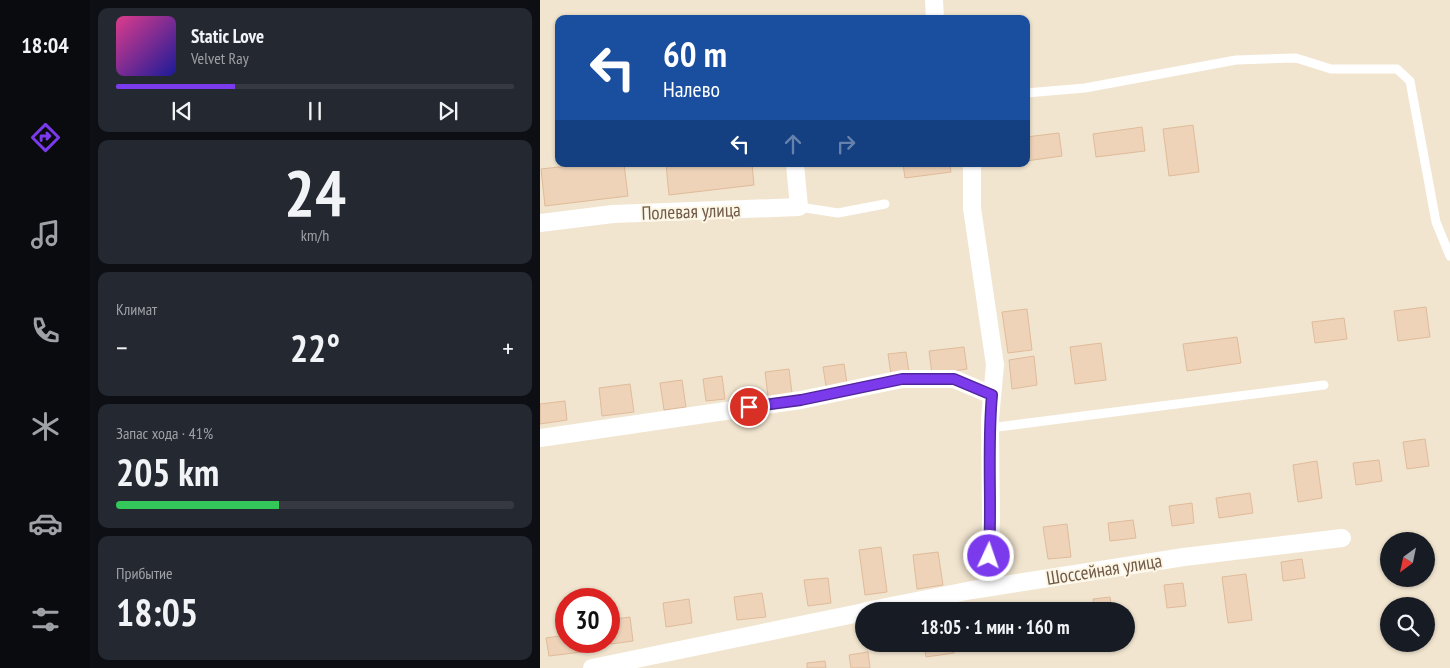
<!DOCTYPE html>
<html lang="ru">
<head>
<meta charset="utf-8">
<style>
	body { margin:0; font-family:"PT Sans Narrow",sans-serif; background:#242831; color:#f1f3f6; height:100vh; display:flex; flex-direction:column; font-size:19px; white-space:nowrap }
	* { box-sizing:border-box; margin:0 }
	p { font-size:16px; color:#9ea1a6 }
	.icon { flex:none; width:28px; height:28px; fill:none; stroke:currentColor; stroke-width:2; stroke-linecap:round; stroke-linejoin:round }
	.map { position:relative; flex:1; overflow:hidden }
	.details { display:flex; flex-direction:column; gap:8px; padding:8px; background:#0d0f14; width:450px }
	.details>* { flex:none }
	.banner { position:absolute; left:15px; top:15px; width:475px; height:152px; border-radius:10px; box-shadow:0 1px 4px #0004; background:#1a4fa0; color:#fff; overflow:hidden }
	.needle { width:32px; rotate:213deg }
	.controls { position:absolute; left:840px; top:532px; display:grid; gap:10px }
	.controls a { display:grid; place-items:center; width:55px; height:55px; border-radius:50%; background:#171b24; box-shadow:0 1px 4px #0004; font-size:25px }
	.speed { position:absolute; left:15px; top:588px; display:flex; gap:10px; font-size:25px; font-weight:700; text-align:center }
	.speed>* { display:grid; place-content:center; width:65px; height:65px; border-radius:50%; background:#171b24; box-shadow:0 1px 4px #0004; line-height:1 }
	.speed .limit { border:8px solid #d22; background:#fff; color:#111 }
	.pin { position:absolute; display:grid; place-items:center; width:42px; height:42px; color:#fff; margin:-21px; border:2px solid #fff; border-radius:50%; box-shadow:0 1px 5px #0007 }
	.me { position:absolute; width:55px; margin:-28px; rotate:3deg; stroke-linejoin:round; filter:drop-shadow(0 0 4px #0008) }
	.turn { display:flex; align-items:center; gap:18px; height:105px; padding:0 25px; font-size:22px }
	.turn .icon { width:65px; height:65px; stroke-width:2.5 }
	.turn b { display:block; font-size:35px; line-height:42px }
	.lanes { display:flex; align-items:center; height:48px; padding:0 25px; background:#0003; justify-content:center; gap:25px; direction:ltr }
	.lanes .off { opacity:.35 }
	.big { font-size:38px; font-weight:700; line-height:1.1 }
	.details .tile { flex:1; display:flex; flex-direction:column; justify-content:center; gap:8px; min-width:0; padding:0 18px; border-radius:10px; background:#242831 }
	.details .dial { align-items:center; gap:0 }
	.dial b { font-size:65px; line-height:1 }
	.song { display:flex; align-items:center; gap:15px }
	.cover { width:60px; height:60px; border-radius:8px; background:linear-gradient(135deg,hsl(330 70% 55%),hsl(240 70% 35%)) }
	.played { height:5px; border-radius:2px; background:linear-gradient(90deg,#7c3aed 30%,#363941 30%) }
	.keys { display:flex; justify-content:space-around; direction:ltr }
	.heat { display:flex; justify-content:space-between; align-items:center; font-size:28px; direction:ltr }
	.charge { height:8px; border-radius:4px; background:linear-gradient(90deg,#34c759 41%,#363941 0) }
	.trip { position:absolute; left:315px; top:602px; width:280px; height:50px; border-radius:25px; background:#171b24; box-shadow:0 1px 4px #0004; font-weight:700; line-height:50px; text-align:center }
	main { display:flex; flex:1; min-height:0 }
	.dock { display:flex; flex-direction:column; width:90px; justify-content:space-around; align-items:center; background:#090b0e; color:#9ea1a6 }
	.dock .icon { width:35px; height:35px }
	.dock .active { color:#7c3aed }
	.dock b { font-size:22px; color:#f1f3f6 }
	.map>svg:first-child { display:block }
	.residential { fill:#f1e5cf; fill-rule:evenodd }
	.building { fill:#eed3b9; stroke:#e0bb9a }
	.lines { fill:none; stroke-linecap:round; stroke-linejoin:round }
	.service { stroke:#fff; stroke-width:9 }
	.minor { stroke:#fff; stroke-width:18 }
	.route-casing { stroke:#51269a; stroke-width:12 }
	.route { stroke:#7c3aed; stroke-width:9 }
	.labels { text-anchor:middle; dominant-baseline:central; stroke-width:4; stroke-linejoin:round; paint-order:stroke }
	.street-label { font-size:19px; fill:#6f5a49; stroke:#fef6e5 }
</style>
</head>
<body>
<main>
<nav class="dock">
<b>18:04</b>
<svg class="icon active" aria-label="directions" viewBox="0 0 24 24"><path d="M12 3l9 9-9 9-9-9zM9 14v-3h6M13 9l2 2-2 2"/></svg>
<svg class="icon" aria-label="music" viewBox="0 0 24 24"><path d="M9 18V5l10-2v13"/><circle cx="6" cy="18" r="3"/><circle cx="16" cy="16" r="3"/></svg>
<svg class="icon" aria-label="phone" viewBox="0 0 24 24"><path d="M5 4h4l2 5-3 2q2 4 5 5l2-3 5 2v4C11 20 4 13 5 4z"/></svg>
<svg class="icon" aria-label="climate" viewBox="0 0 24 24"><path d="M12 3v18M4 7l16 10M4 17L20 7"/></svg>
<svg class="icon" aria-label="car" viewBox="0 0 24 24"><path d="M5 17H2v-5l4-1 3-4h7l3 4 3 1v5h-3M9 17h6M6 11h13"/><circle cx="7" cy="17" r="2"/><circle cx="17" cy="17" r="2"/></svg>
<svg class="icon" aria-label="filters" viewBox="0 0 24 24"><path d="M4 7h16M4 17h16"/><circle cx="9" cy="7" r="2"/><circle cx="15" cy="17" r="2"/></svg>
</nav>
<section class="details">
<div class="tile">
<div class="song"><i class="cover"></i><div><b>Static Love</b><p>Velvet Ray</p></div></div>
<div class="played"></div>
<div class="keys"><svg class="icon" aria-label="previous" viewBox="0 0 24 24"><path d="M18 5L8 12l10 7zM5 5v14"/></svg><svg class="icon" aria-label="pause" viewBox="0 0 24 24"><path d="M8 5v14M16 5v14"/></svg><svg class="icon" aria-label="next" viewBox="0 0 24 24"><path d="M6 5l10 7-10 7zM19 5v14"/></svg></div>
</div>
<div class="tile dial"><b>24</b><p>km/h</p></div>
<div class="tile"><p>Климат</p>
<div class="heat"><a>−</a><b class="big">22°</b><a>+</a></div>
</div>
<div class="tile"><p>Запас хода · 41%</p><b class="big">205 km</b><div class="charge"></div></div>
<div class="tile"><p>Прибытие</p><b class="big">18:05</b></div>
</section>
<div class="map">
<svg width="910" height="668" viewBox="0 0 910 668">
	<rect width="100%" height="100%" fill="#faf2e0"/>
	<path class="residential" d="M0,0H910V668H0ZM19,19H486V164H19ZM849,541H886V579H849ZM26,599H69V641H26ZM849,606H886V644H849ZM324,611H586V644H324Z"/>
	<g class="building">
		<path d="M653,125L659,172L629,176L623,129Z"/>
		<path d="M602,127L605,151L556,157L553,134Z"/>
		<path d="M519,133L522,156L486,161V137Z"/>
		<path d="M46,164H84L88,196L5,206L1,169Z"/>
		<path d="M126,164H212L214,185L129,195Z"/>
		<path d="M363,164H410L411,172L365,178Z"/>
		<path d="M886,307L890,337L858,341L854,311Z"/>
		<path d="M487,309L492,350L468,353L462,312Z"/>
		<path d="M804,318L807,339L775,343L772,322Z"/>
		<path d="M697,337L701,363L647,371L643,344Z"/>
		<path d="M561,343L566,380L535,384L530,347Z"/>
		<path d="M424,347L427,369L392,374L389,351Z"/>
		<path d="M366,352L369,372L351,375L348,354Z"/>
		<path d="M494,356L497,385L472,389L469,360Z"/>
		<path d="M304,364L307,383L286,386L283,367Z"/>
		<path d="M249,369L252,393L228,396L225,372Z"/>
		<path d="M182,376L185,399L166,401L163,379Z"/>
		<path d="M142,380L146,407L124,410L120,383Z"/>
		<path d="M90,384L94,412L62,416L59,388Z"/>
		<path d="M25,401L27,420L0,424V404Z"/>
		<path d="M885,439L889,466L867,469L863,442Z"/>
		<path d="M839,460L842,481L816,485L813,463Z"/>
		<path d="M777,461L782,498L758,502L753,465Z"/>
		<path d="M710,493L713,513L679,518L676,498Z"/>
		<path d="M652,503L654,523L632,526L629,506Z"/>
		<path d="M593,520L596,538L570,541L568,523Z"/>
		<path d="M527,524L531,557L508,559L503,527Z"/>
		<path d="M341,547L347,592L325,595L319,550Z"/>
		<path d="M398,552L403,585L377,589L373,555Z"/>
		<path d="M762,559L765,578L743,581L741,562Z"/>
		<path d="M706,574L712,620L688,623L682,577Z"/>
		<path d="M288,578L291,603L268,606L264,580Z"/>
		<path d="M643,583L646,606L627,608L624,585Z"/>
		<path d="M222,593L226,617L197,620L194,597Z"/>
		<path d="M570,597L572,611H555L553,599Z"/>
		<path d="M149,599L152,623L126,627L123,603Z"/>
		<path d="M90,617L93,641L71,644L69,620Z"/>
		<path d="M26,635V641H40L42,652L9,656L6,638Z"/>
		<path d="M384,644H413L414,653L386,657Z"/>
		<path d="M328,652L330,668H311L309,655Z"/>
		<path d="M285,661L286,668H267V663Z"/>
	</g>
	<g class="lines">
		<g class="service">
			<path d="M486,93L545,88L696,60L756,58L791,69H857L870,81L896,222L910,256"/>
			<path d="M259,207L298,213L345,204"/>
			<path d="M450,428L784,385"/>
		</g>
		<g class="minor">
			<path d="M394,0L395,19"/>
			<path d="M432,164V208L455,365L450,419L451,520L448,587"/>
			<path d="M0,223L73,214L259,207L255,164"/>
			<path d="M0,438L261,400L362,379H414L452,395"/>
			<path d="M326,611L432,590L644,557L802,538"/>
			<path d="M52,668L324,612"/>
		</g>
	</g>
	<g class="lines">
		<defs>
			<path id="route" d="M209,407L261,400L362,379H414L452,395C447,448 452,502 449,556"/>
		</defs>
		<use href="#route" class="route-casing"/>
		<use href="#route" class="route"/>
	</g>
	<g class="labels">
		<g class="street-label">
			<text transform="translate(151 211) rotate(-2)">Полевая улица</text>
			<text transform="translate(564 569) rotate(-9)">Шоссейная улица</text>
		</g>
	</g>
</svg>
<div class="controls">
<a><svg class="needle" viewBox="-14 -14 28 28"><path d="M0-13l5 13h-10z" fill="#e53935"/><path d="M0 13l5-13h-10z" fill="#9ea1a6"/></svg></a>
<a><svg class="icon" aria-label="search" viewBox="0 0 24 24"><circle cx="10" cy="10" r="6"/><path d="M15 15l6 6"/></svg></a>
</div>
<div class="speed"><div class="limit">30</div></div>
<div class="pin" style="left:209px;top:407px;background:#d93025"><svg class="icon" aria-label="arrive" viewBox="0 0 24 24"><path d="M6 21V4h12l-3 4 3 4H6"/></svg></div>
<svg class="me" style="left:449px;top:556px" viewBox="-20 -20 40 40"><circle r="17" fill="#7c3aed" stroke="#fff" stroke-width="3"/><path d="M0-11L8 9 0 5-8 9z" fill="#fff"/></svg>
<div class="trip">18:05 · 1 мин · 160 m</div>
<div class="banner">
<div class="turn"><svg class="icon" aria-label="left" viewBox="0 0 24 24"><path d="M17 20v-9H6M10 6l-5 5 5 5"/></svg><div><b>60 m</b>Налево</div></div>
<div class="lanes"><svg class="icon" aria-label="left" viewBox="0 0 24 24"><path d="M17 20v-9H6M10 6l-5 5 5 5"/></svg><svg class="icon off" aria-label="ahead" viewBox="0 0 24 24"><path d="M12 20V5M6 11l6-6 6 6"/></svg><svg class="icon off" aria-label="right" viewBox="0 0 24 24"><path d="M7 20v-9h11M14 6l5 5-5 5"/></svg></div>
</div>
</div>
</main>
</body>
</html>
